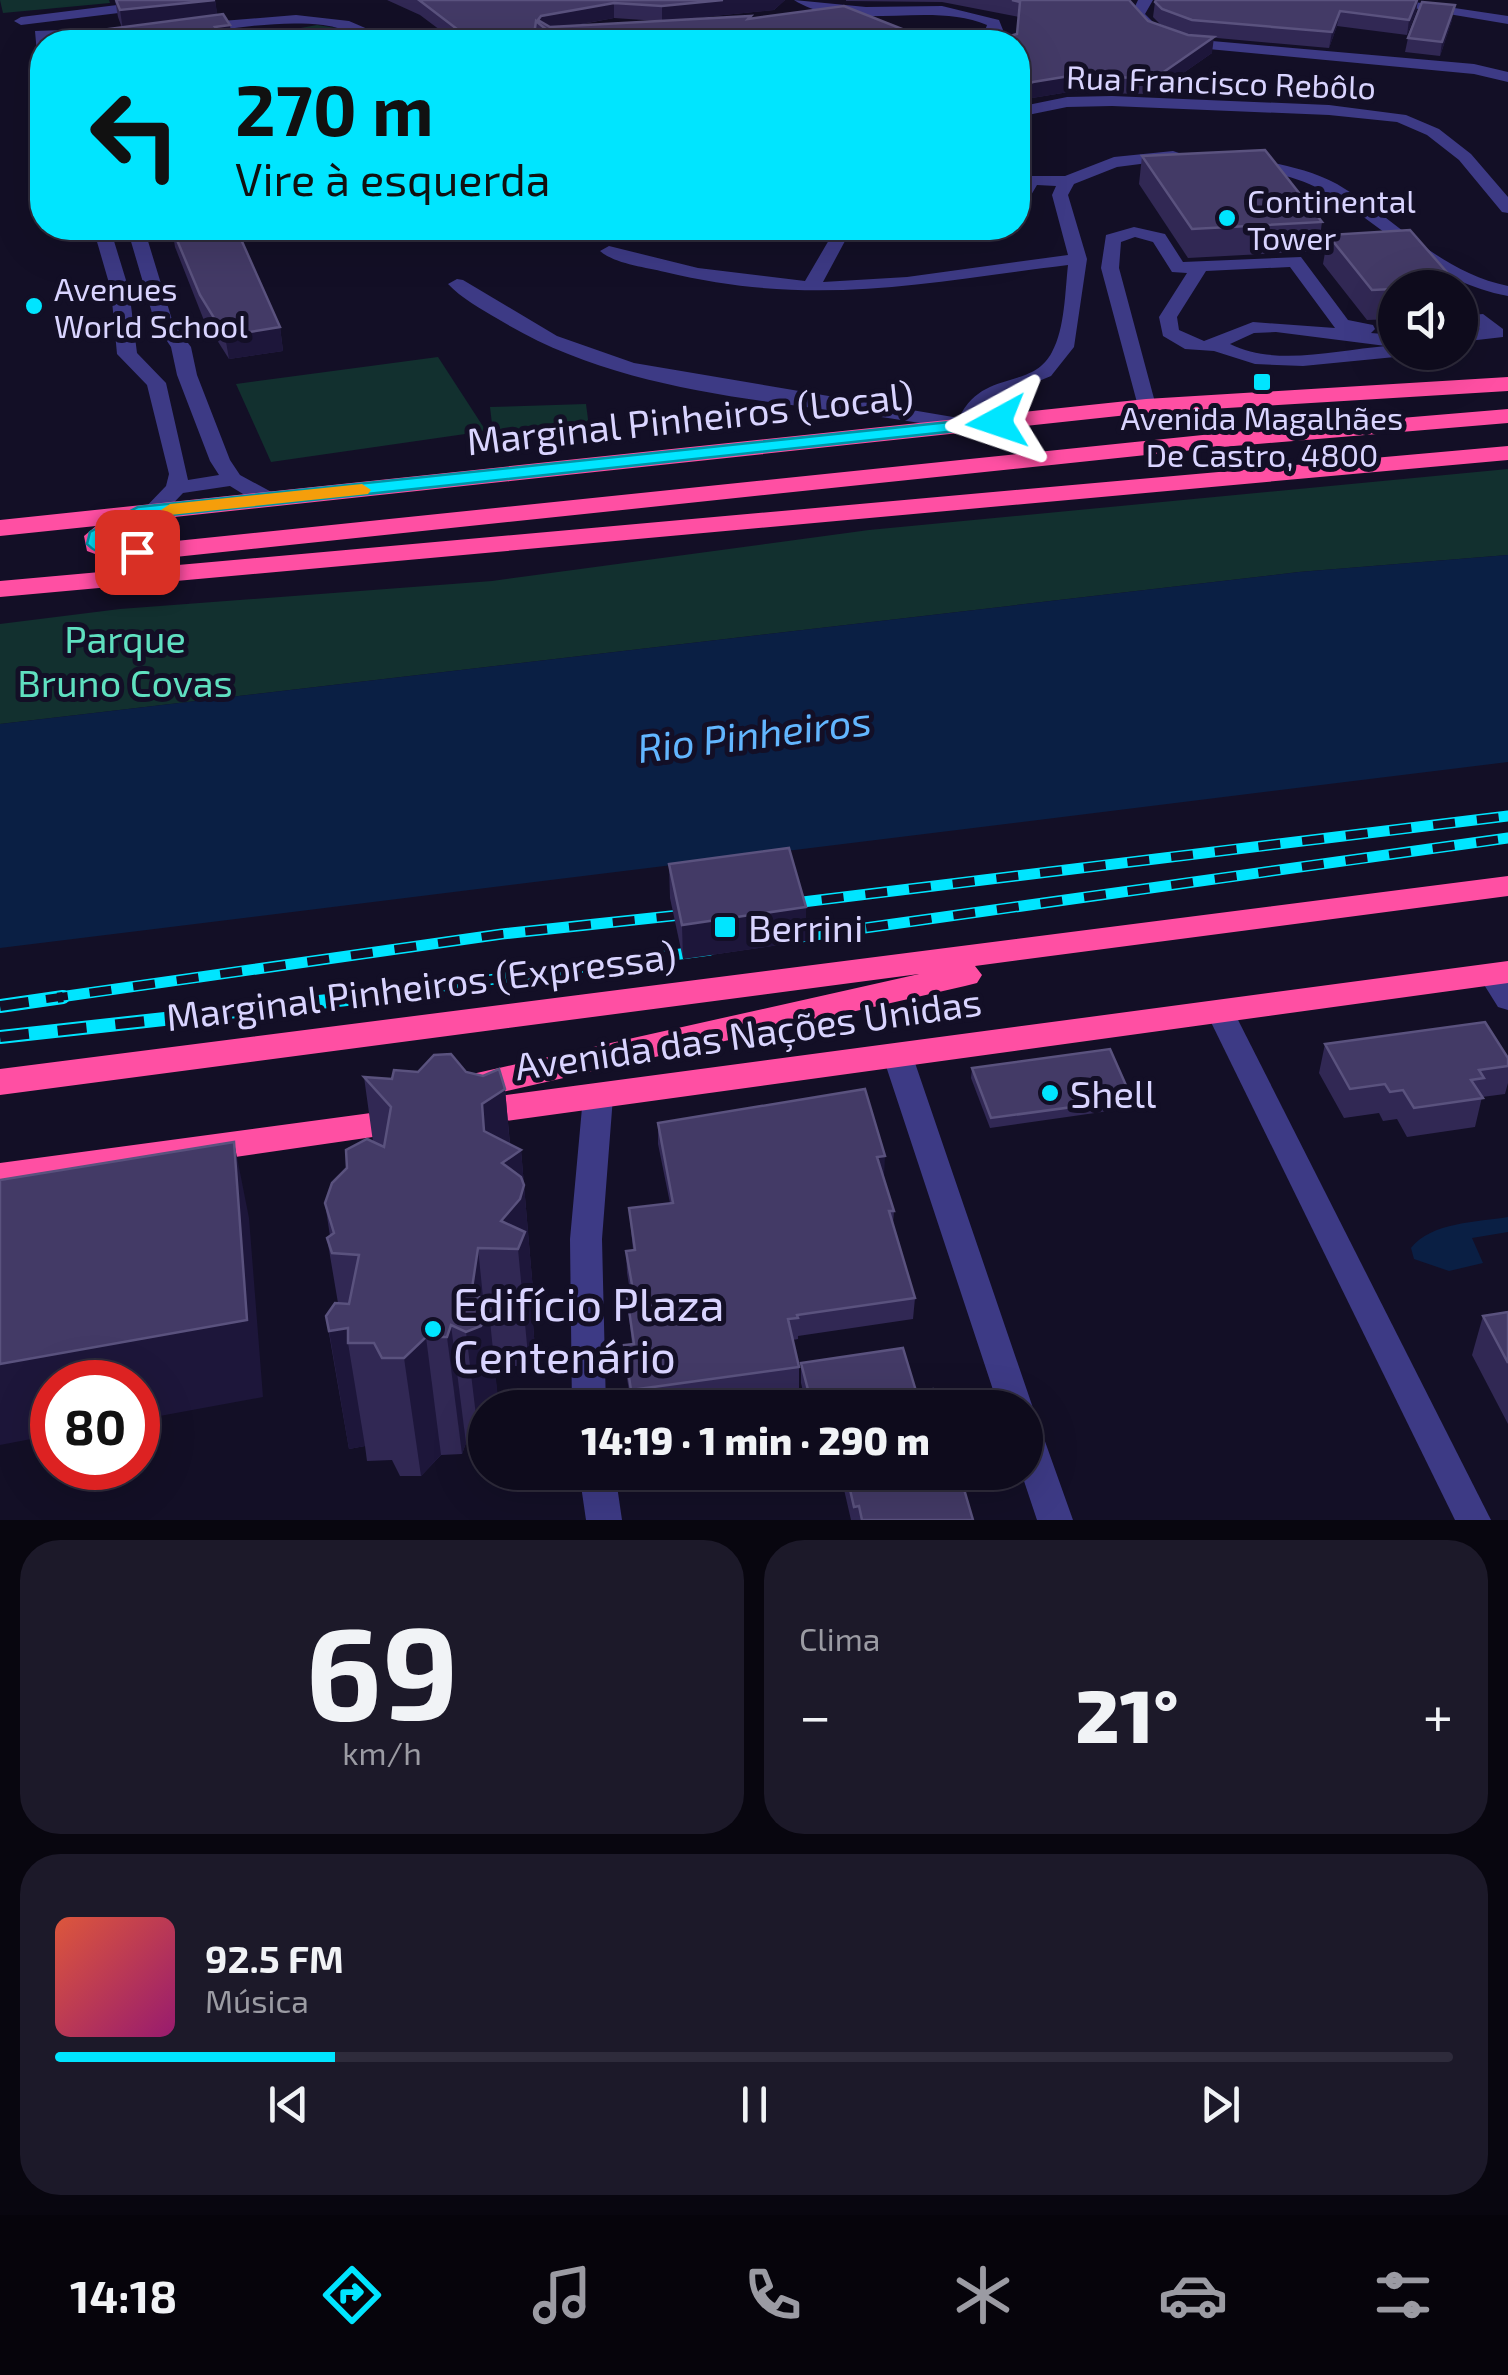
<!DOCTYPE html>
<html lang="pt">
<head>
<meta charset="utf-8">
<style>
	body { margin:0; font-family:"Exo 2",sans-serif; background:#1c1929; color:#f1f3f6; height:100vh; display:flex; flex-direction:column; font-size:38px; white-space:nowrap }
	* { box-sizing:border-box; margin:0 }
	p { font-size:32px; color:#9b9ba3 }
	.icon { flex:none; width:55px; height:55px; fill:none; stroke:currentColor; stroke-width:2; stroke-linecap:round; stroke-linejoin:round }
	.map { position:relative; height:1520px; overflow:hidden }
	.details { display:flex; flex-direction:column; gap:20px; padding:20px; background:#08060f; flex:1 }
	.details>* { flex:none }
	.hud { position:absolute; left:30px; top:30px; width:1000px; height:210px; border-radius:40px; box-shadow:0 10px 40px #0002,0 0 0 2px #2e2b3b; background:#00e5ff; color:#111; overflow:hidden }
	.buttons { position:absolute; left:1378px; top:270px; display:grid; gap:20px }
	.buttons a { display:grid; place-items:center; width:100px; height:100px; border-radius:50%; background:#0e0b1c; box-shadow:0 10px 40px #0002,0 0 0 2px #2e2b3b; font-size:50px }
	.speed { position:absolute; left:30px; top:1360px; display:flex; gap:20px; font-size:50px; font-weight:700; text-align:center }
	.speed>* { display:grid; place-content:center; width:130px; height:130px; border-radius:50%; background:#0e0b1c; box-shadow:0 10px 40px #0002,0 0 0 2px #2e2b3b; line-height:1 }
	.speed .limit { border:15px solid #d22; background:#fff; color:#111 }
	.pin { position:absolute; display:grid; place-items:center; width:85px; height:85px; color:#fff; margin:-42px; border-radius:20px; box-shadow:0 5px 15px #0006 }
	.me { position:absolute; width:110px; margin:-55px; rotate:265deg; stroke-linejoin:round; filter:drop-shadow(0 0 8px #0008) }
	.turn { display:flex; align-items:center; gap:35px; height:210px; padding:0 40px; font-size:45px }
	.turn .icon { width:130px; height:130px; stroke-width:2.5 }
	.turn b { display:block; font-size:70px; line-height:85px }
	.big { font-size:75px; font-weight:800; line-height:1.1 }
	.details .widget { flex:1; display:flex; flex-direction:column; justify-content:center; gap:15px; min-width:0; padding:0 35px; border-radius:40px; background:#1c1929 }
	.details .dial { align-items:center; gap:0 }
	.dial b { font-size:130px; line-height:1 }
	.song { display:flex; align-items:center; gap:30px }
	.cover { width:120px; height:120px; border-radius:15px; background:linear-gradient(135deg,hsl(10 70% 55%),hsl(320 70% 35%)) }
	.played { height:10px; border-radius:5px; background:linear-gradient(90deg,#00e5ff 20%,#2e2b3b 20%) }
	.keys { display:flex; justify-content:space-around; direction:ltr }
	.heat { display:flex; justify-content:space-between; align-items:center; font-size:55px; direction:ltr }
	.details .tiles { flex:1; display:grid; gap:20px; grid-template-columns:1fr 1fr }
	.widget:last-child { grid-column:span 2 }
	.trip { position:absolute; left:468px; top:1390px; width:575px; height:100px; border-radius:50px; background:#0e0b1c; box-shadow:0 10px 40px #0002,0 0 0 2px #2e2b3b; font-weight:800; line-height:100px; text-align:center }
	.menu { display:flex; height:160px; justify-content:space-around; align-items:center; background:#06040b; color:#9b9ba3 }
	.menu .icon { width:70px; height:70px }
	.menu .selected { color:#00e5ff }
	.menu b { font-size:45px; color:#f1f3f6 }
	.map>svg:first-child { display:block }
	.green { fill:#12302f }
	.water { fill:#0a1f44 }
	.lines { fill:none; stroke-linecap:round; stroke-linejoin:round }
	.minor { fill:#3d3a85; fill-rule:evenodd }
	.highway { fill:#ff4fa3; fill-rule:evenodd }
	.rail-far1-casing { stroke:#00e5ff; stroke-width:11 }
	.rail-casing { stroke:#00e5ff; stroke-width:14 }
	.rail-far1 { stroke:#130f26; stroke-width:8; stroke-dasharray:22; stroke-linecap:butt }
	.rail { stroke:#130f26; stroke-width:10; stroke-dasharray:29; stroke-linecap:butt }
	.wall { fill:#312854; fill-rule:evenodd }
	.shaded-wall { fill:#1d163a }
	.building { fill:#433a66; stroke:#5a527e; stroke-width:2.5 }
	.route { fill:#00e5ff; stroke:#0095a6; stroke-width:2.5 }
	.slow { fill:#f59e0b }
	.poi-dot { fill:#00e5ff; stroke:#130f26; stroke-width:4 }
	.labels { text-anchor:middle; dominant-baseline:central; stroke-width:10; stroke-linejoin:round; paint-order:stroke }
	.far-street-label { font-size:32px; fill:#d9d4ff; stroke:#130f26 }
	.far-poi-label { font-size:32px; fill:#d9d4ff; stroke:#130f26; text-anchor:start }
	.street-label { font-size:38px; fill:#d9d4ff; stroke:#130f26 }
	.park-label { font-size:38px; fill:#5fe0c0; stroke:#130f26 }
	.poi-label { font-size:38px; fill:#d9d4ff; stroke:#130f26; text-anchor:start }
	.water-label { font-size:40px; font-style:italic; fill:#62b6ff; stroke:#130f26 }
	.near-poi-label { font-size:45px; fill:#d9d4ff; stroke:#130f26; text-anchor:start }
</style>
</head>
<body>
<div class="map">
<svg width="1508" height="1520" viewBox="0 0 1508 1520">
	<rect width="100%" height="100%" fill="#130f26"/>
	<g class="green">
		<path d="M0,0H109L110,3L3,13Z"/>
		<path d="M317,25L336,28L369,42H282L295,29Z"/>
		<path d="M438,357L486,431L271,462L236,384Z"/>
		<path d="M586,404L589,427L493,432L490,407Z"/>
		<path d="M1508,469V555L1299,572L0,724V624L120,609L492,581L869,530Z"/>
	</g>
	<g class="water">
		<path d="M1508,555V762L0,948V724L1299,572Z"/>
		<path d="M1508,1217V1232L1472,1238L1483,1263L1449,1271L1414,1259L1411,1248C1431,1222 1478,1222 1508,1217Z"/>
	</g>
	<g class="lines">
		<g class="minor">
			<path d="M157,0H199L192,4L21,25L14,21L21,17Z"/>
			<path d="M794,0L866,7L942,6L999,20L1003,30L995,42H981L987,25C929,0 847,34 794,0Z"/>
			<path d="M1138,0H1153L1145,14L1158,27L1189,39L1474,64L1508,72V82L1474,74L1187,47L1148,33L1131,15Z"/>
			<path d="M1365,0H1401L1508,16V24Z"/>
			<path d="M296,15L349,21L398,42C373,44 349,28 323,25C281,20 238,28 197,33L190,29L222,21Z"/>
			<path d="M64,30L70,42L48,38V42H42V55L37,54L35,31Z"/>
			<path d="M132,33L139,37L137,40L76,42L83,38Z"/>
			<path d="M1112,96L1329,105L1406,115L1439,129L1471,154L1508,197V213L1502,212L1459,160L1427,135L1397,122L1329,115L1112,106L1067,107L1018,117V107L1067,97Z"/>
			<path d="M1173,151L1179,153V159L1117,167L1074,184L1068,195L1087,259L1074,347L1051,376L988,402L972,429L965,431C810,400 636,404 498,319C481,309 461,298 448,284L457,279L463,280L557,336L634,363L959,418C983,368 1032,391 1052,352C1065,328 1065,291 1068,265C921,283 815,308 665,272C645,267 615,264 600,251L609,246L698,268L805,281L836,228H852L823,282L907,277L1068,255L1052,195L1056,186L1037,185L1024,207L1018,208V190L1026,176H1065L1114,157Z"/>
			<path d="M1248,158C1278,164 1309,169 1337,184C1395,218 1439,272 1508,286V296C1428,281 1390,228 1323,191C1298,176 1270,173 1242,166L1240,163Z"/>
			<path d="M1134,227L1165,234L1183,262L1301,257L1348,320L1373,325L1375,329L1371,333L1395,335V352H1404L1395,357L1303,366L1255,364L1214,351L1185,349L1163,336L1159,317L1187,273L1172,272L1153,242L1135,237L1121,242L1119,268L1156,406L1146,412L1139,410L1101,268L1106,235ZM1290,267L1335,328L1253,322L1204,341L1179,330L1177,317L1206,271ZM1276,332L1386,346C1337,350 1276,367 1230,344L1254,333Z"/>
			<path d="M93,228H110L129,290L137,353L166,383L188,480L219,475L210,461L177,375L171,347L155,323L127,228H144L173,323L191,347L197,375L230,460L240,475L277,495L280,500L277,505H261L230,486L183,493L161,516L153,517L142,511L166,486L169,474L147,385L117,354L111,290Z"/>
			<path d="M1483,314L1503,329V337L1460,342V330L1481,329L1460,328V316Z"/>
			<path d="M1492,966L1502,968L1508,978V1010L1498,1007L1478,975L1482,968Z"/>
			<path d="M1220,1002L1230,1005L1234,1012L1491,1520H1455L1206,1012L1210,1005Z"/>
			<path d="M898,1047L908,1050L913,1057L1033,1408L1026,1419L1037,1423L1042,1433L1073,1520H1037L1021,1472H1025V1408H999L883,1057L888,1050Z"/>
			<path d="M598,1086L609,1089L613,1097L602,1239L606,1408H572L570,1239L583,1097L587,1089Z"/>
			<path d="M579,1472H615L622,1520H586Z"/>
		</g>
		<g class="highway">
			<path d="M1508,377V391L1146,413L137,521L110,542L137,545L1222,433L1508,409V423L1222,447L137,561L106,558L87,551L84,536L96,526L0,536V520L1146,399Z"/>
			<path d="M1508,446V460L0,597V581Z"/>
			<path d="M1508,876V896L975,966L982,975L977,983L965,986L463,1101L450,1097L445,1088L450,1079L919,974L0,1095V1069Z"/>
			<path d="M1508,961V983L469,1126L456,1122L451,1113L456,1104L469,1100Z"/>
			<path d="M408,1108L421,1112L426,1121L421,1130L0,1191V1163Z"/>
		</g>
		<defs>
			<g id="rail-far1">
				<path d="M778,905L1508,816"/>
				<path d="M779,940L1508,838"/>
				<path d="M46,999L502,934L699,913"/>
				<path d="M347,999L710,950"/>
			</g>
			<g id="rail">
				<path d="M0,1006L63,997"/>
				<path d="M0,1037L365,997"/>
			</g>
		</defs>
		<use href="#rail-far1" class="rail-far1-casing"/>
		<use href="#rail" class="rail-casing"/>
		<use href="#rail-far1" class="rail-far1"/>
		<use href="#rail" class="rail"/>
	</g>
	<g class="wall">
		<path d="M115,0H215L217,14L232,42H103L101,30L122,28L118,17Z"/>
		<path d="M387,0H785L774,10L673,20L751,18L935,42H543L536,37V42H456L420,15ZM614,18L658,21L572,26Z"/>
		<path d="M846,0H1129L1148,21L1189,35L1160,24L1153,17L1155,2L1418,0L1416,12L1407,35L1337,26L1329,48L1206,37L1212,53L1153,94L1087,93V89L1032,98L1018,103L1017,34L1019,17L942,2L846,1Z"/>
		<path d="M1452,20L1440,56L1405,52L1408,38Z"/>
		<path d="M1142,156L1322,222L1318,251L1188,258L1139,184Z"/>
		<path d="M172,228L280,327L283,351L229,359L203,318L175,247Z"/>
		<path d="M1328,235L1459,286V288H1395V319L1367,320L1323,264Z"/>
		<path d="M669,864L806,907V941L683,959L670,898Z"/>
		<path d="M1325,1044L1508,1058V1083L1505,1094L1482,1097L1475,1127L1407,1137L1397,1119L1383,1121L1379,1113L1344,1118L1319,1073Z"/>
		<path d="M972,1068L1132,1099L1130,1108L990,1128L971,1078Z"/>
		<path d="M418,1072H466L505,1089L510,1144L521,1150L534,1302L532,1311L535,1349L529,1366H494L499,1408H485L480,1449L466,1443L462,1454L441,1455L421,1476H400L392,1460L367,1461L365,1446L349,1449L326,1316L338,1303L327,1238L330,1236L325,1203L373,1142L364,1077L392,1079Z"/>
		<path d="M658,1123L884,1177L894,1211L893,1224L915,1298L913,1319L798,1336V1339L793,1340L799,1367V1388L660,1408H632L625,1367L624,1345L632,1344L627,1297H631L627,1273L626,1251L633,1250L629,1208L670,1203L658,1144Z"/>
		<path d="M1508,1312V1424L1472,1355L1483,1316Z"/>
		<path d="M801,1363L916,1391L939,1408H807L801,1383Z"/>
		<path d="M840,1472H959L973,1520H851Z"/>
	</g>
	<g class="shaded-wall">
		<path d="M215,0L218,19L123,30L120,10Z"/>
		<path d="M723,0H785L774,10L662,21V6Z"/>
		<path d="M1418,0L1416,12L1407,35L1409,20Z"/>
		<path d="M614,3V18L547,30L538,20L541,16Z"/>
		<path d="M1455,5L1452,20L1440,56L1442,42Z"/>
		<path d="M1340,11L1337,26L1329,48L1332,32Z"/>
		<path d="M230,25L232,42H217L215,27Z"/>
		<path d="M1214,37L1212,53L1153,94L1155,78Z"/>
		<path d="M1088,73L1087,89L1032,98L1018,103V87L1033,82Z"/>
		<path d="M280,327L283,351L229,359L225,336Z"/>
		<path d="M806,907V941L683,959L682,925Z"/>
		<path d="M505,1089L511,1158L521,1150L534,1302L532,1311L535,1349L529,1366L518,1249L501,1221L484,1131L482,1104Z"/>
		<path d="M234,1142L249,1218L263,1397L138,1420V1382H52V1435L0,1445V1364Z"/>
		<path d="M885,1156L884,1177L876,1179L877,1157Z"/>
		<path d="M478,1248L485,1317L489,1311L499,1408H485V1447L480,1449L466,1332Z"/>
		<path d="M451,1325L466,1443L462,1454L447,1337Z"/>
		<path d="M348,1328V1343L365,1446L349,1449L329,1331Z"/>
		<path d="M426,1337L441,1455L421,1476L404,1358Z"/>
	</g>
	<g class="building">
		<path d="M116,0H215L120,10Z"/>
		<path d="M419,0H723L662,6L614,3L541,16L538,20L550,27L751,16L748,19L844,6L935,42H697L695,41L683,42H561L536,21L533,42H471L470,39Z"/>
		<path d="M1012,0H1129L1148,21L1188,35L1214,37L1155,78L1089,77L1088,73L1033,82L1018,87V42H988L1017,34L1020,2Z"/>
		<path d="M1156,0H1417L1409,20L1340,11L1332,32L1192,20L1162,9L1155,2Z"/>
		<path d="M1422,2L1455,5L1442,42L1408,38Z"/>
		<path d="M223,14L230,25L215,27L225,39L218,40L219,42H105L101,30Z"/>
		<path d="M1265,150L1322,222L1192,229L1142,156Z"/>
		<path d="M172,228H236L280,327L225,336L200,295Z"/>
		<path d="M1410,230L1459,286L1372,290L1328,235Z"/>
		<path d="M789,848L806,907L682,925L669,864Z"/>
		<path d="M1485,1022L1508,1058V1066L1479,1070L1484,1078L1471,1080L1483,1098L1414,1108L1403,1090L1390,1092L1385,1084L1350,1089L1325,1044Z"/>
		<path d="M1110,1049L1132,1099L991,1118L972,1068Z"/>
		<path d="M451,1054L466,1072L483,1076L499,1069L505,1089L482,1104L484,1131L521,1150L502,1163L521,1177L524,1185L520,1199L501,1221L525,1232L518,1249L478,1248L471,1295L483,1298L489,1311L481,1326L466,1332L451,1325L447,1337H426L404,1358H382L374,1343H348V1328L329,1331L326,1316L335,1303L349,1304L359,1255L332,1253L327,1238L334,1233L325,1203L332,1183L347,1168L346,1150L367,1139L384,1147L391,1107L364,1077L392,1079L394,1070L418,1072L434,1055Z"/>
		<path d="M865,1089L885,1156L877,1157L894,1211H889L915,1298L797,1315L798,1318L788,1319L799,1367L631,1390L624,1345L634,1344L627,1297L634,1296L626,1251L635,1250L629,1208L673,1203L658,1123Z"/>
		<path d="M234,1142L247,1320L0,1364V1180Z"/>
		<path d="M1508,1312V1363L1483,1316Z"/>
		<path d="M903,1348L916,1391L933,1389L939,1408H830L829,1402L812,1405L801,1363Z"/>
		<path d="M846,1472H959L973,1520H862L859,1506L854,1507Z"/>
	</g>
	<path class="route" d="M997,417L1006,422L1003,426L143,518L107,539L111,544L144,548V557C125,560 100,558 87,544L90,532L138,507Z"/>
	<path class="slow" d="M362,484L371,490L368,494L170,515L161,510L170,504Z"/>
	<g class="poi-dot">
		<circle cx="1227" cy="218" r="10"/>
		<circle cx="34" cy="306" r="10"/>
		<rect x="1252" y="372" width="20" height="20" rx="5"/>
		<rect x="713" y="915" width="24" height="24" rx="5"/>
		<circle cx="1050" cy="1093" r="10"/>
		<circle cx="433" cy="1329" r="10"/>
	</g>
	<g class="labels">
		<g class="far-street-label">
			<text transform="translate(1221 81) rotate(2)">Rua Francisco Rebôlo</text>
		</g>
		<g class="far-poi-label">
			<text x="1247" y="200">Continental<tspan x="1247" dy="37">Tower</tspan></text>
			<text x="54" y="288">Avenues<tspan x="54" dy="37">World School</tspan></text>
			<text x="1262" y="417" text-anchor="middle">Avenida Magalhães<tspan x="1262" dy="37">De Castro, 4800</tspan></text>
		</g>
		<g class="street-label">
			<text transform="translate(690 417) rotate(-6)">Marginal Pinheiros (Local)</text>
			<text transform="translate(421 985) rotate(-7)">Marginal Pinheiros (Expressa)</text>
			<text transform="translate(748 1033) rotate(-8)">Avenida das Nações Unidas</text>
		</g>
		<g class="park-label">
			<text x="125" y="638">Parque<tspan x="125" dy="44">Bruno Covas</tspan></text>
		</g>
		<g class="poi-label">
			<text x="748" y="927">Berrini</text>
			<text x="1070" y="1093">Shell</text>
		</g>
		<g class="water-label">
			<text transform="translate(754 733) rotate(-7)">Rio Pinheiros</text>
		</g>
		<g class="near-poi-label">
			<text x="453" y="1303">Edifício Plaza<tspan x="453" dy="52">Centenário</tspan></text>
		</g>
	</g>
</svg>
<div class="buttons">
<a><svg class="icon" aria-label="sound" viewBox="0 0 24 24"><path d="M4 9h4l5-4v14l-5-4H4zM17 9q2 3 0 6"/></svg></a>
</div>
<div class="speed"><div class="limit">80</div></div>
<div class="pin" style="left:137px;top:552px;background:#d93025"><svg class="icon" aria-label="arrive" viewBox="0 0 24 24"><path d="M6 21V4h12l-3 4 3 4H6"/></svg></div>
<svg class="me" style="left:997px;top:422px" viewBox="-20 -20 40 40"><path d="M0-17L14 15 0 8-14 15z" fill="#00e5ff" stroke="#fff" stroke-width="4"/></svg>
<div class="trip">14:19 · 1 min · 290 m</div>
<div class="hud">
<div class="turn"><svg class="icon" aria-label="left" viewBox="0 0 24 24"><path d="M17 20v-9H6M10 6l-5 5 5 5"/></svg><div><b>270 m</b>Vire à esquerda</div></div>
</div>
</div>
<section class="details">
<div class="tiles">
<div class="widget dial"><b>69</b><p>km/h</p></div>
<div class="widget"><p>Clima</p>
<div class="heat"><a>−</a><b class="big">21°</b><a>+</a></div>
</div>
<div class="widget">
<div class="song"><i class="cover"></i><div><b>92.5 FM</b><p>Música</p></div></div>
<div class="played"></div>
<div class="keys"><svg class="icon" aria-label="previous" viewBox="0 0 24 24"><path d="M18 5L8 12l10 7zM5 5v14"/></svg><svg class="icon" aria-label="pause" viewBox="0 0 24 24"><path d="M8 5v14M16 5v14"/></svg><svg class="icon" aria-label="next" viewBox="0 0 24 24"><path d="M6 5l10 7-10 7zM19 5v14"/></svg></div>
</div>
</div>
</section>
<nav class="menu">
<b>14:18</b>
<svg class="icon selected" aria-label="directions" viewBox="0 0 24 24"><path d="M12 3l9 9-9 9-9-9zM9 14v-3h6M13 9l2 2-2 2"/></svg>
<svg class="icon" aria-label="music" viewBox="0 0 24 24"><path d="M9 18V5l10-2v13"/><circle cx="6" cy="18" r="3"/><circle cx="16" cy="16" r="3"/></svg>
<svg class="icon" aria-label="phone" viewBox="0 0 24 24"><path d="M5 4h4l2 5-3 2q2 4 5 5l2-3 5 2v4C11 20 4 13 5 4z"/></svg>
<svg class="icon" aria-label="climate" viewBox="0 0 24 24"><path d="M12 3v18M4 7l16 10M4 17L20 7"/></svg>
<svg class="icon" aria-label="car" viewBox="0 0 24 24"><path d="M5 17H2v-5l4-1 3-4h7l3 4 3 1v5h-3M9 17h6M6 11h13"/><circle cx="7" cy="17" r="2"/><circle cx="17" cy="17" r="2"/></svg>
<svg class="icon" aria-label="filters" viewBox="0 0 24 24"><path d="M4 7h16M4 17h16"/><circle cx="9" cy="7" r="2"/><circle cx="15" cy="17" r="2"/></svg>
</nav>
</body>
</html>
